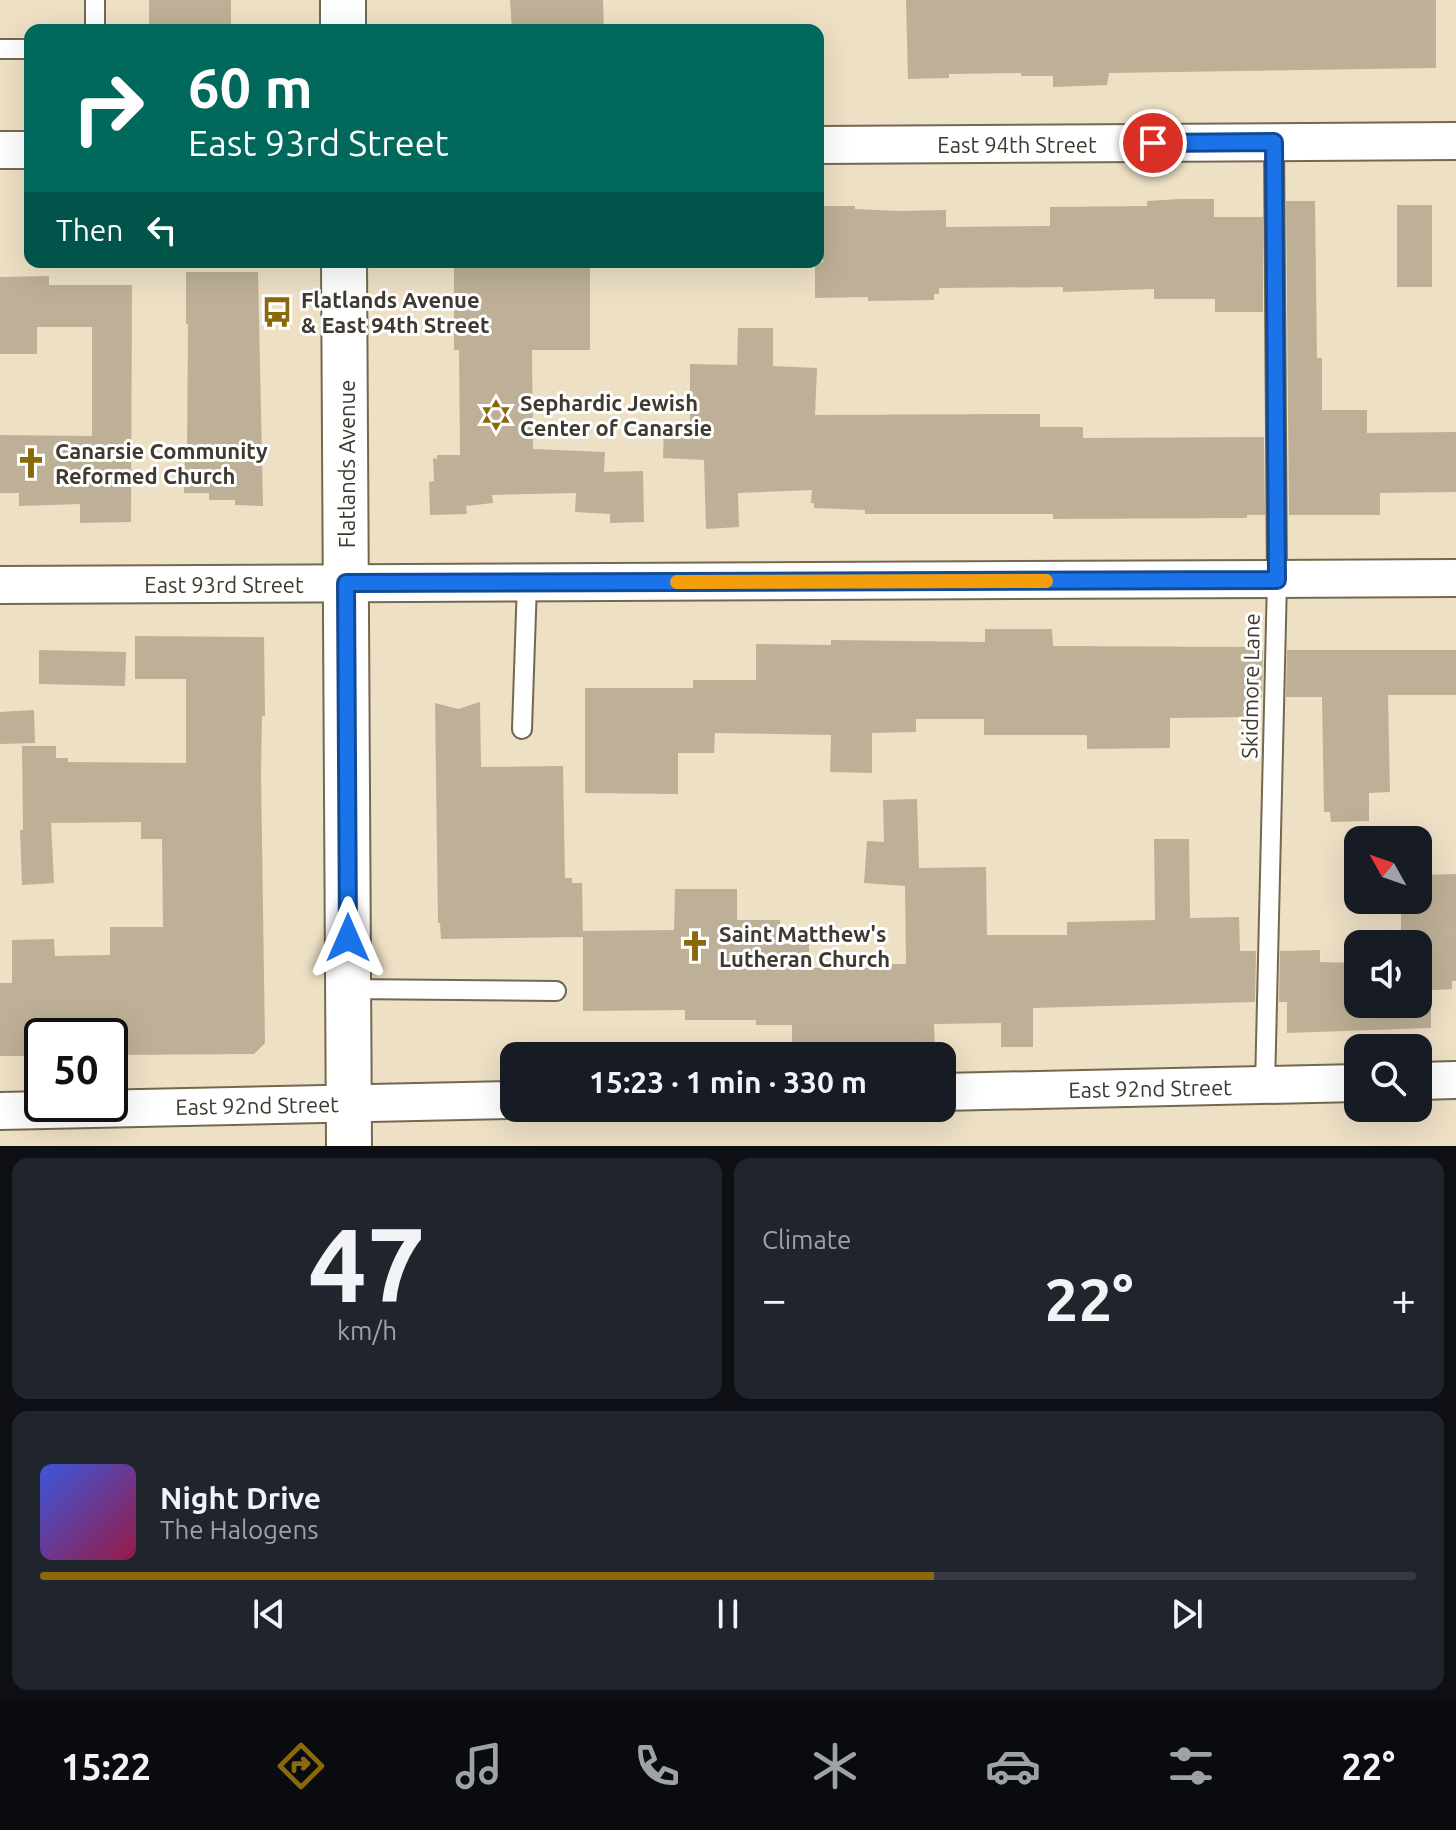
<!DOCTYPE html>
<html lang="en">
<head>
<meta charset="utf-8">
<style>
	body { margin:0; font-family:Ubuntu,sans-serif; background:#20242c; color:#f1f3f6; height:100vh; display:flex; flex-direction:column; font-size:30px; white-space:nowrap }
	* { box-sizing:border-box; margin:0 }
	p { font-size:26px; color:#9ea1a6 }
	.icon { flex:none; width:44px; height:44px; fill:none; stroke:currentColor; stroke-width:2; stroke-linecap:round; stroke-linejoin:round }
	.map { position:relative; height:1146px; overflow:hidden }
	.side { display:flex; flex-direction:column; gap:12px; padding:12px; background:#0d0f14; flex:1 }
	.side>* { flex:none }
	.top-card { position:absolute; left:24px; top:24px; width:800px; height:244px; border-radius:16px; box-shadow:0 8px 32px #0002; background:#00695c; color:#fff; overflow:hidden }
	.needle { width:52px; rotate:310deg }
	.controls { position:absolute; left:1344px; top:826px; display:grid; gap:16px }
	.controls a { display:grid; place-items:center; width:88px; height:88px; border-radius:16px; background:#171b24; box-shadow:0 8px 32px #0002; font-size:40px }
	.speed { position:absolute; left:24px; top:1018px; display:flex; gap:16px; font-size:40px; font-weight:700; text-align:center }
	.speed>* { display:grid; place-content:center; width:104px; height:104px; border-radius:50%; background:#171b24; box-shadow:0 8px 32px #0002; line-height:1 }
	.speed .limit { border:4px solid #111; border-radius:12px; background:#fff; color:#111 }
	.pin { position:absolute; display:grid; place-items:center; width:68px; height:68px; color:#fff; margin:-34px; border:4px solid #fff; border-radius:50%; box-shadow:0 2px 8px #0007 }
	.me { position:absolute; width:88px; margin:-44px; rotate:0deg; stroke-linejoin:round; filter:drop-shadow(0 0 6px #0008) }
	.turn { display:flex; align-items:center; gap:28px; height:168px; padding:0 32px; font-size:36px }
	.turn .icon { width:104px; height:104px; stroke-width:2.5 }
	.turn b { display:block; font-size:56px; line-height:68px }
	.then { display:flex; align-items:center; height:76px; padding:0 32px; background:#0003; gap:16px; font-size:30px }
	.big { font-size:60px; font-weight:700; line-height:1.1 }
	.side .card { flex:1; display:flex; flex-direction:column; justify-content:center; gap:12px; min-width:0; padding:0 28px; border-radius:16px; background:#20242c }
	.side .dial { align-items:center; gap:0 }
	.dial b { font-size:104px; line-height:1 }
	.song { display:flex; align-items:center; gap:24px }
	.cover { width:96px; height:96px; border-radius:12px; background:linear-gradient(135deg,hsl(230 70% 55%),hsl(340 70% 35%)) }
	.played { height:8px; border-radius:4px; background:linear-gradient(90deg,#8b6809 65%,#363941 65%) }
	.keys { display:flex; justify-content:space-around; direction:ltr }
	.heat { display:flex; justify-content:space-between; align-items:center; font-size:44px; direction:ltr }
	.side .tiles { flex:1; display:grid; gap:12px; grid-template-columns:1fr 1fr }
	.card:last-child { grid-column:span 2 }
	.trip { position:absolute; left:500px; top:1042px; width:456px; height:80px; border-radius:16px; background:#171b24; box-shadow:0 8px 32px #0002; font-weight:700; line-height:80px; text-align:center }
	.dock { display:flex; height:128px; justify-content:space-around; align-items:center; background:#090b0e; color:#9ea1a6 }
	.dock .icon { width:56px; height:56px }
	.dock .current { color:#8b6809 }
	.dock b { font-size:36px; color:#f1f3f6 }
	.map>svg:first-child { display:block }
	.building { fill:#bdb096 }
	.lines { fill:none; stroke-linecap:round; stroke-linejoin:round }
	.lane-casing { stroke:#746850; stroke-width:22 }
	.street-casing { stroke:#746850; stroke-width:40 }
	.secondary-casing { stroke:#746850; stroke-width:48 }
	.lane { stroke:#fff; stroke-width:18 }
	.street { stroke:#fff; stroke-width:36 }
	.secondary { stroke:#fff; stroke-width:44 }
	.route-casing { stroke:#114b97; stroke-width:20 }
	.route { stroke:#1a73e8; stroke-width:14 }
	.slow { stroke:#f59e0b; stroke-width:14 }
	.labels { text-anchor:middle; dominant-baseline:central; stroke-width:6; stroke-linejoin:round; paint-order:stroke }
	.street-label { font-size:22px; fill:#3f3a2f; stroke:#fff }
	.poi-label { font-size:22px; font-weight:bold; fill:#3f3a2f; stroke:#fff; text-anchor:start }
</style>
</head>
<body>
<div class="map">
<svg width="1456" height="1146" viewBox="0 0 1456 1146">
	<rect width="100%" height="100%" fill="#ede0c5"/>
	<g class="building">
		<rect x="149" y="0" width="82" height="30"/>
		<path d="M510,0H603L604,30H512Z"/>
		<path d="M906,0H1436V68L1109,73L1107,85L1081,86L1053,87V76H1021V73L949,74V78L908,79Z"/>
		<path d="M1180,199H1214V217H1263V312H1215V299H1154V289L1063,292V287L939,288V294H934V300L868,301V297L815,298V262H823L822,206H855V209L899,211L946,210V227L1050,226V207L1147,206V201Z"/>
		<path d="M1286,201H1315L1317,358H1322V410H1367V433L1456,432V492L1380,493V515H1289Z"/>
		<rect x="1397" y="205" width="35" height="82"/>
		<path d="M454,262H590V350H532L533,449L605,452L604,472L643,471L644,522L610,523V514L575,512L576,493L492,495L493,503L466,506L467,514L430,515L429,482L434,481L433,458L437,459V455H460L459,350H454Z"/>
		<path d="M186,272H258L263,506L235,505V500H209V493H184L185,454H187L188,324H186Z"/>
		<path d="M49,276V285H132L131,522L80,523V504L19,506V493H0V435L92,436V327H37V354H0V277Z"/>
		<path d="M738,328H773V366L817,368L815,415L1040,414V427H1083V438L1264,437L1265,515H1247V518L1053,519V514H865V510L814,508V503H811L812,490L738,493L739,527L706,529L704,460L663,458L664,427L690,428V364L737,365Z"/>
		<path d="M985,629H1052L1053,646L1248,647V650H1263L1262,697H1248L1249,717L1170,718V748L1087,749V735H984V719H916V732L872,733V773L830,772L831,735L715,733L714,753H678V794L585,793V688H693V680H756V644L831,645V640L985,642Z"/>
		<path d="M135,636L264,637L265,716H262L261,773L265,1043L254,1054L110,1055V1036H42V1056H0V983H12V940L54,939L55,956L110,955V927H163L162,839H141V822L51,823L54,883L22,885L20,830H23L22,746H56V758H68V762L186,763V679H135Z"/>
		<path d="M39,650L126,652L125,686L39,684Z"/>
		<path d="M1287,650H1456V695H1388L1390,792L1369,793V821L1331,822L1330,812H1324L1322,697H1286Z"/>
		<path d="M480,702L481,767L563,766L565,878H572V883H582L583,937L441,939L440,923H438L435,703L458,709Z"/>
		<path d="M34,710L35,743L0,744V712Z"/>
		<path d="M917,799L919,868L986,867L987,935H1067V922L1155,920L1154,839H1189L1190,918L1239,917L1240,951H1256L1255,1002L1033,1008V1047H1001V1023L934,1024L935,1048L880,1049L792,1047V1025H756V1020H685V1010L583,1011V931L674,930L675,889H737V920H780L781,944H809V968H878V964H906L905,886L864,883L867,841L884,842L883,800Z"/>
		<path d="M1456,874V981H1452V989L1418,991V944H1401V900H1418V875Z"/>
		<path d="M1320,950V962L1358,963V1004H1431V1028L1287,1033V1002H1279L1280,951Z"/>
	</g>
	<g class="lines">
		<defs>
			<g id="lane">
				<path d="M95,0V30"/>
				<path d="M0,49H30"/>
				<path d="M522,729L527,583"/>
				<path d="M348,989L556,991"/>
				<path d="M1265,1086L1277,580L1274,142"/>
			</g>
			<g id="street">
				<path d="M818,145L1456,141"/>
				<path d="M0,150H30"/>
				<path d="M0,585L1456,578"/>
				<path d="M1418,1081L1456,1080"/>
				<path d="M942,1092L1358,1083"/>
				<path d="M0,1111L514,1100"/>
			</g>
			<g id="secondary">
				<path d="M343,0V30"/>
				<path d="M344,262L349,1146"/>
			</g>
		</defs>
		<use href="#lane" class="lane-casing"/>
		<use href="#street" class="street-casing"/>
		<use href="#secondary" class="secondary-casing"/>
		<use href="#lane" class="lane"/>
		<use href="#street" class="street"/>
		<use href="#secondary" class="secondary"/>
	</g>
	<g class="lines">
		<defs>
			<path id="route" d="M348,938L346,583L1277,580L1274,142L1153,143"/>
		</defs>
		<use href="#route" class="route-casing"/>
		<use href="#route" class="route"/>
		<path class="slow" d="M677,582L1046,581"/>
	</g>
	<defs>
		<symbol id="bus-bare" viewBox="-9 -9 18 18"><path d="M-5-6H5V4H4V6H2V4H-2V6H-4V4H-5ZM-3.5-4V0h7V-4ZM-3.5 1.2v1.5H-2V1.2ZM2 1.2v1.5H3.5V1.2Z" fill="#8b6809" stroke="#fff" stroke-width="2.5" paint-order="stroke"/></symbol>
		<symbol id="synagogue-bare" viewBox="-9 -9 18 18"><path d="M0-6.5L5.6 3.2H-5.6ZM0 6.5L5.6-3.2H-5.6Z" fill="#8b6809" stroke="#fff" stroke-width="2.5" paint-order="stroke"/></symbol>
		<symbol id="church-bare" viewBox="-9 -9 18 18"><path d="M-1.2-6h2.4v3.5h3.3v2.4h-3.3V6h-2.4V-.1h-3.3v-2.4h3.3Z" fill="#8b6809" stroke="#fff" stroke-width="2.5" paint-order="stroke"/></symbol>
	</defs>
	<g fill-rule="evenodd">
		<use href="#bus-bare" x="255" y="290" width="44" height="44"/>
		<use href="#synagogue-bare" x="474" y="393" width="44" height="44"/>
		<use href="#church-bare" x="9" y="441" width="44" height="44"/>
		<use href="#church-bare" x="673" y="924" width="44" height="44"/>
	</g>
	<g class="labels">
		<g class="street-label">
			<text x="1017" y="144">East 94th Street</text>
			<text transform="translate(346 464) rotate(-90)">Flatlands Avenue</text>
			<text x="224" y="584">East 93rd Street</text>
			<text transform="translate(1250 686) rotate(-89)">Skidmore Lane</text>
			<text transform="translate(1150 1088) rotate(-1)">East 92nd Street</text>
			<text transform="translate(257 1105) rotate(-1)">East 92nd Street</text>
		</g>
		<g class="poi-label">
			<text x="301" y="299">Flatlands Avenue<tspan x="301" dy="25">&amp; East 94th Street</tspan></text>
			<text x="520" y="402">Sephardic Jewish<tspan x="520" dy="25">Center of Canarsie</tspan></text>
			<text x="55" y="450">Canarsie Community<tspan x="55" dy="25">Reformed Church</tspan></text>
			<text x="719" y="933">Saint Matthew's<tspan x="719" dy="25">Lutheran Church</tspan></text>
		</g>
	</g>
</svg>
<div class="controls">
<a><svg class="needle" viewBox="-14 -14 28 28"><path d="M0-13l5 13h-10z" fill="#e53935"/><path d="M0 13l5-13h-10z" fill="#9ea1a6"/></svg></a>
<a><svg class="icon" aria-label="sound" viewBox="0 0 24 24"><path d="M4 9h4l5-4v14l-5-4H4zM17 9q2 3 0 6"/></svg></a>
<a><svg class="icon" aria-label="search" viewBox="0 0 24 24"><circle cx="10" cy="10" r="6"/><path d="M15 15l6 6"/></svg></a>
</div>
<div class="speed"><div class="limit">50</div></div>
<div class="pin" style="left:1153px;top:143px;background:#d93025"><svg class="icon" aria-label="arrive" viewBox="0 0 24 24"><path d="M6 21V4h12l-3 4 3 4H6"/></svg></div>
<svg class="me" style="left:348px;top:938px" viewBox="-20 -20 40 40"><path d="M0-17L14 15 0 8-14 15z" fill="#1a73e8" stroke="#fff" stroke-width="4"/></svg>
<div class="trip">15:23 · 1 min · 330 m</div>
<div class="top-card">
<div class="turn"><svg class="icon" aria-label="right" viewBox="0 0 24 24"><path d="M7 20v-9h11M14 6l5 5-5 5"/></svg><div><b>60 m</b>East 93rd Street</div></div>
<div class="then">Then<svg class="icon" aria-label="left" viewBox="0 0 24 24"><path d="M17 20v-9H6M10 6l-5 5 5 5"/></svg></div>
</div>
</div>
<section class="side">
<div class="tiles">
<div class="card dial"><b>47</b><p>km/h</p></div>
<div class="card"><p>Climate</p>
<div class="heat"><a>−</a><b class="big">22°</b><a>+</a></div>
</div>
<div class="card">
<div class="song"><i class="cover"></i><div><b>Night Drive</b><p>The Halogens</p></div></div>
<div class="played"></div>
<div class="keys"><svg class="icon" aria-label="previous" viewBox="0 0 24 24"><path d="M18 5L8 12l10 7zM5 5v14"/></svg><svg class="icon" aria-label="pause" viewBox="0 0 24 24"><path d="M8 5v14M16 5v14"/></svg><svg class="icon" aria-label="next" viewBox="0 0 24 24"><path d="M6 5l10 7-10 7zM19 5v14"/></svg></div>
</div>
</div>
</section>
<nav class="dock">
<b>15:22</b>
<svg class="icon current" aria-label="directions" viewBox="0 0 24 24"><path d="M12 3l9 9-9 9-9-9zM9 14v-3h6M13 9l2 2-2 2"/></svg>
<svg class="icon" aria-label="music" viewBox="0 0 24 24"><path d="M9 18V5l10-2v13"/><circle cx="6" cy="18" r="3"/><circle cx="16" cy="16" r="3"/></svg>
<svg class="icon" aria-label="phone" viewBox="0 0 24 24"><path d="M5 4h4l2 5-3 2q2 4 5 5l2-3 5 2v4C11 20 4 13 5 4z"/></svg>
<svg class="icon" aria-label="climate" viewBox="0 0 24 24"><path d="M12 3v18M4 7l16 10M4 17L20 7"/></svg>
<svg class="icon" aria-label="car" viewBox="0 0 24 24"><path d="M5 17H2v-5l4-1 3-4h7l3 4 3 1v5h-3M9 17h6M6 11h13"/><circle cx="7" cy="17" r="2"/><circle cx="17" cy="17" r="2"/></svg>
<svg class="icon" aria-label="filters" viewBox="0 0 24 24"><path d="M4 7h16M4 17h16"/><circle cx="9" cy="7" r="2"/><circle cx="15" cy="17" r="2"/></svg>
<b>22°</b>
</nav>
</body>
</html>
